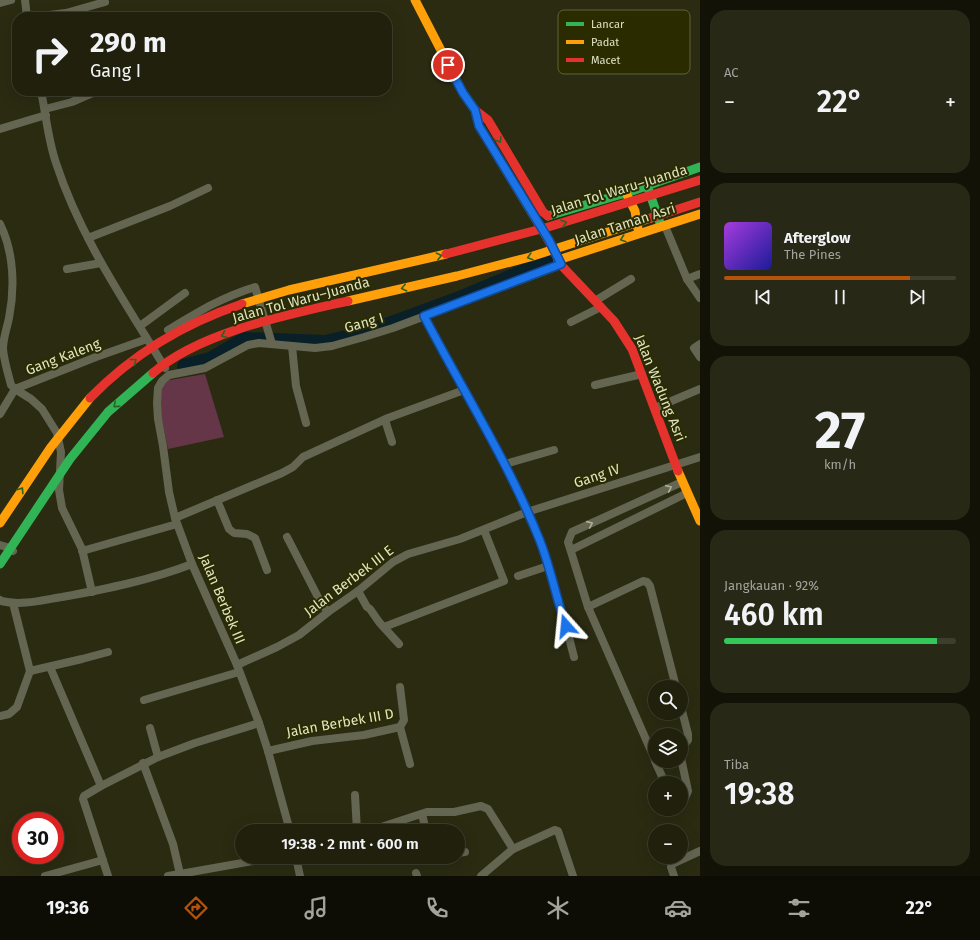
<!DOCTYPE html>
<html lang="id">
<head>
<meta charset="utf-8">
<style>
	body { margin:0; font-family:"Fira Sans",sans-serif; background:#282816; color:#f1f3f6; height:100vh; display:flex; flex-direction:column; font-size:15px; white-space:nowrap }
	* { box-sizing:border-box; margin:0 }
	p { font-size:13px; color:#a2a39d }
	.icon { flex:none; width:22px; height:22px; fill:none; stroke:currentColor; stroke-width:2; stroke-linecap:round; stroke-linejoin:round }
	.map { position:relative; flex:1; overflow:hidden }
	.panel { display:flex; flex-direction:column; gap:10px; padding:10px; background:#121207; width:280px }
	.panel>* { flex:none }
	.hud { position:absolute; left:12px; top:12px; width:380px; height:84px; border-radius:16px; box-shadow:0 4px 16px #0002,0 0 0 1px #3d3e2e; background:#20200d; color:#f1f3f6; overflow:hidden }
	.tools { position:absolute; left:648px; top:680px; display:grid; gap:8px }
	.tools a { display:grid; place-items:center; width:40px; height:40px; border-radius:50%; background:#20200d; box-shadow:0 4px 16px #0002,0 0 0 1px #3d3e2e; font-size:20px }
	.speed { position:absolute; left:12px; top:812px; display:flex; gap:8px; font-size:20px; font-weight:700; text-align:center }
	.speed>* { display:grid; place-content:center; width:52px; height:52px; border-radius:50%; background:#20200d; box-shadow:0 4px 16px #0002,0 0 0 1px #3d3e2e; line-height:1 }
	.speed .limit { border:6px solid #d22; background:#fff; color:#111 }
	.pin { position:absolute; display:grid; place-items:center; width:34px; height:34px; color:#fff; margin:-17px; border:2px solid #fff; border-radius:50%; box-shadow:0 1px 4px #0007 }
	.me { position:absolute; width:44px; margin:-22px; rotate:342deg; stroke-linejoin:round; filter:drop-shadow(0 0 3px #0008) }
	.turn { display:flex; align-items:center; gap:14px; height:84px; padding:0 12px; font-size:18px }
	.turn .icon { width:52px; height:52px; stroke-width:2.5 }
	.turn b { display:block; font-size:28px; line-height:34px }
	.big { font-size:30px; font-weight:600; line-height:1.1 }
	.panel .card { flex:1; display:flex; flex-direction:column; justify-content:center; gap:6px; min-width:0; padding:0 14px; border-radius:16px; background:#282816 }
	.panel .dial { align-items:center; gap:0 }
	.dial b { font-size:52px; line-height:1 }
	.song { display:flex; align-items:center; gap:12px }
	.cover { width:48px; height:48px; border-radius:6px; background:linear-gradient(135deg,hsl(280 70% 55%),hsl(240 70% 35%)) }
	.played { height:4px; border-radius:2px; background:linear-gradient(90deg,#b45309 80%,#3d3e2e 80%) }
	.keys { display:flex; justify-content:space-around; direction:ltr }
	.heat { display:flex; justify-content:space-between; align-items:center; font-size:22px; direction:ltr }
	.charge { height:6px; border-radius:3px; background:linear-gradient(90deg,#34c759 92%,#3d3e2e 0) }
	.trip { position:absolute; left:235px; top:824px; width:230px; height:40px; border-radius:20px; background:#20200d; box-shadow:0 4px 16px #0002,0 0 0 1px #3d3e2e; font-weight:600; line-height:40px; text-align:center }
	.tab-bar { display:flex; height:64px; justify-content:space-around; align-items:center; background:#0d0d05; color:#a2a39d }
	.tab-bar .icon { width:28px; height:28px }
	.tab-bar .selected { color:#b45309 }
	.tab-bar b { font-size:18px; color:#f1f3f6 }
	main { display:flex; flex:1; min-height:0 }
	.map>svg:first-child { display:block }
	.green { fill:#653648 }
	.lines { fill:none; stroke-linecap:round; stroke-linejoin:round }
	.river { stroke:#092029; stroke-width:14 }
	.street { stroke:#646652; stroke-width:8 }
	.fast { stroke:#30b455; stroke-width:9 }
	.slow { stroke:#ff9f0a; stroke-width:9 }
	.jam { stroke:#e5322d; stroke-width:9 }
	.fast-bridge { stroke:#30b455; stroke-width:9 }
	.slow-bridge { stroke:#ff9f0a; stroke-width:9 }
	.jam-bridge { stroke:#e5322d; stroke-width:9 }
	.oneway { stroke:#2c6222 }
	.oneway2 { stroke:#aeb196 }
	.route-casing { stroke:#114b97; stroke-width:10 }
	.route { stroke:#1a73e8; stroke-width:7 }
	.labels { text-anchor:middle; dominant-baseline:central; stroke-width:4; stroke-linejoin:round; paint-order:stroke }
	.street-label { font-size:14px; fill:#e0e3c4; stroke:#2a2c00 }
	.key { fill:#2a2c00; stroke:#61633b; stroke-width:1 }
	.key-label { font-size:11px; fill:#e0e3c4 }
</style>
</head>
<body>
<main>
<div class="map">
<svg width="700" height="876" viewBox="0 0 700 876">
	<rect width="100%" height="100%" fill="#2a2b11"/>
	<path class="green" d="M205,374L224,437L168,449L159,405L163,384L170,380Z"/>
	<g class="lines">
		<path class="river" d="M184,366L210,359L244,339L325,342L364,333L462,297L553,259"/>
		<g class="street">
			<path d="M25,0L27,17"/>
			<path d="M0,3L11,0"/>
			<path d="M32,17L66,13L105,2"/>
			<path d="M41,91C46,115 48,140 56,163C80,237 125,302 165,368"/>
			<path d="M45,109L72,102L97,91"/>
			<path d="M0,129L46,115"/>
			<path d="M0,224C14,252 15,288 9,318C7,328 3,338 3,349C4,361 8,373 11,385L15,389L31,399L42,409L57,433L61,452L59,490L62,508L82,549L92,592"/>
			<path d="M665,226L687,279L700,298"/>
			<path d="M88,238L170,206L208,188"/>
			<path d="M67,269L101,263"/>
			<path d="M687,279L700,274"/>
			<path d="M595,301L631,279"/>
			<path d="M424,316L505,464L540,541L566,626L574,657"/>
			<path d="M571,322L601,307"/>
			<path d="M140,326L185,293"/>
			<path d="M168,330C198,312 222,297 255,287L272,344"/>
			<path d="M700,344L694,348L700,357"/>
			<path d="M292,346L296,386L306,423"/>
			<path d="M595,385L642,374"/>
			<path d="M655,408L700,389"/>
			<path d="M0,414L15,389L96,357L147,339"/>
			<path d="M385,420L392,442"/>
			<path d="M505,464L554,450"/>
			<path d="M217,500L229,529L234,533L247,534L255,538L267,570"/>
			<path d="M175,518L282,473L293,467L303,457L388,418L464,390"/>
			<path d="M287,537L321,603L328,612"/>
			<path d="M0,545L10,548L13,551"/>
			<path d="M571,550L687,493"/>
			<path d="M82,551L177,524"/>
			<path d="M518,576L548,566"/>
			<path d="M358,591L367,607L370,609L379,622L399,644"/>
			<path d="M0,600L1,601C21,606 43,600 62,597C106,589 151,580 192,564"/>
			<path d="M13,603L30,671"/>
			<path d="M588,607L643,581L647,582L650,586L676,687"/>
			<path d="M384,627L504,581L484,530"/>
			<path d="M237,665L277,647L299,635L328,612L358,591L393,562L408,554L460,539L527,512L700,457"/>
			<path d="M50,667L101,786L84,796L83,799L108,876"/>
			<path d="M30,671L82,659L108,652"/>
			<path d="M144,700L239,672"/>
			<path d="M681,707L688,734V740L681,749"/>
			<path d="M0,716L9,714L17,707L30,671"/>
			<path d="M400,727L410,764"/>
			<path d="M150,728L158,757"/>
			<path d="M268,751L312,741L364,735L400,727L404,720L400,687"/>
			<path d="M681,758L688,791L683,802L681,804"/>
			<path d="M655,760L588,607L568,542L572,532L682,482"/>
			<path d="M655,761L665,783"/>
			<path d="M143,763L173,844L180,874L276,857"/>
			<path d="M101,786L158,757L195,743L259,723"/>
			<path d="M355,795L357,831"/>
			<path d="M422,814L426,831"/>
			<path d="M290,831L268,751L259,723L237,665L192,564L175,518L169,492L163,446L158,419L157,403L158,388L162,381L169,375L205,368L248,345L259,343L315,348L332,346L364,337L393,328L561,265"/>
			<path d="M369,831L427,812H454L481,806L488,809L513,849"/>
			<path d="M458,853L465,852"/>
			<path d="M296,857L300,876"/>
			<path d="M416,873L417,876"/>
			<path d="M45,876L103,860"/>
			<path d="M168,876L180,874"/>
			<path d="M481,876L513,849L555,830L558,831L573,876"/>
			<path d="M674,876L671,867L672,864L700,851"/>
		</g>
		<g class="fast">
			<path d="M648,188L660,223"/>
			<path d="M548,216L632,191L700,167"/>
		</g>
		<g class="slow">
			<path d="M415,0L463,93L475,110L479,126L546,236"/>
			<path d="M627,195L635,211L638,229"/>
			<path d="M558,260L700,214"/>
			<path d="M678,471L700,521"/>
		</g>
		<g class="jam">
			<path d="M475,110L488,120L543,212L548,216"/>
			<path d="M546,236L561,265L614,321L632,349L678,471"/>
		</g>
		<path class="fast-bridge" d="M0,564L70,459L108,412L153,373"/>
		<g class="slow-bridge">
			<path d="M348,301L457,276L530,257L651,218"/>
			<path d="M242,304L289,290L446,254"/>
			<path d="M0,523L51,447L90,398"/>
		</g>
		<g class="jam-bridge">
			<path d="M651,218L700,202"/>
			<path d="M446,254L545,228L700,180"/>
			<path d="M153,373C200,332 287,315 348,301"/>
			<path d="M90,398C132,355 185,323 242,304"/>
		</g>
	</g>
	<defs><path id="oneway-chevron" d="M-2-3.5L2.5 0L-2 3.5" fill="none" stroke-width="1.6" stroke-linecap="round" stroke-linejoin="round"/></defs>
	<g class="oneway">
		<use href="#oneway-chevron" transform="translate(499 140) rotate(59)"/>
		<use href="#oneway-chevron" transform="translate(564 223) rotate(-16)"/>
		<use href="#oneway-chevron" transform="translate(623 239) rotate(162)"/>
		<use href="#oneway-chevron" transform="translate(439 256) rotate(-13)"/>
		<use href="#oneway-chevron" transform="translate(530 257) rotate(163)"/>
		<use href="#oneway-chevron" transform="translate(404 288) rotate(167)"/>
		<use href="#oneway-chevron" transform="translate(224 335) rotate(159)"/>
		<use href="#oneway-chevron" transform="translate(134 361) rotate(-39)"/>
		<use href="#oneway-chevron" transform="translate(116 405) rotate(139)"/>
		<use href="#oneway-chevron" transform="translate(21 490) rotate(-57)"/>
	</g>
	<g class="oneway2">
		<use href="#oneway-chevron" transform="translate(669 488) rotate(-24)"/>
		<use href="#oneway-chevron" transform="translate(590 524) rotate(-24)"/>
	</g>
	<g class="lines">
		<defs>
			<path id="route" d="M448,65L463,93L475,110L479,126L549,240L561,264L424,316C463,391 509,463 540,541C551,569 556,598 566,626"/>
		</defs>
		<use href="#route" class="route-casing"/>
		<use href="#route" class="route"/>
	</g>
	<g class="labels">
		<g class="street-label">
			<text transform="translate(619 190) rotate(-17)">Jalan Tol Waru–Juanda</text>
			<text transform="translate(625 224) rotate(-18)">Jalan Taman Asri</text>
			<text transform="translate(301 300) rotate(-15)">Jalan Tol Waru–Juanda</text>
			<text transform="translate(364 323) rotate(-16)">Gang I</text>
			<text transform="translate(63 357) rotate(-21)">Gang Kaleng</text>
			<text transform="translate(660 388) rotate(68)">Jalan Wadung Asri</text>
			<text transform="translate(597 476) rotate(-18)">Gang IV</text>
			<text transform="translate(349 581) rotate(-37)">Jalan Berbek III E</text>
			<text transform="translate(222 599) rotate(67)">Jalan Berbek III</text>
			<text transform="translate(340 723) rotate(-10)">Jalan Berbek III D</text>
		</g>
	</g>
	<rect x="558" y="10" width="132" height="64" rx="6" class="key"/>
	<rect x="566" y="22" width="18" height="4" fill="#30b455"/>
	<rect x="566" y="40" width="18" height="4" fill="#ff9f0a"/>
	<rect x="566" y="58" width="18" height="4" fill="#e5322d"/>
	<g class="key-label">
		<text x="591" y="28">Lancar</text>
		<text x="591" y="46">Padat</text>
		<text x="591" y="64">Macet</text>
	</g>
</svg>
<div class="tools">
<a><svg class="icon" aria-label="search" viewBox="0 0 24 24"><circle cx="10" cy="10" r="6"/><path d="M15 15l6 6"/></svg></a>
<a><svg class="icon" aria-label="layers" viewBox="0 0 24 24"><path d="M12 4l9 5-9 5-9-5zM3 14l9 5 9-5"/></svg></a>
<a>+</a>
<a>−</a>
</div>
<div class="speed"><div class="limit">30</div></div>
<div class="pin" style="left:448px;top:65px;background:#d93025"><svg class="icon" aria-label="arrive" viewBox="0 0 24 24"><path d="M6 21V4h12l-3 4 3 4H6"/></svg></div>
<svg class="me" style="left:566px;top:626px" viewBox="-20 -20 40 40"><path d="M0-17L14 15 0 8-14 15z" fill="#1a73e8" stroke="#fff" stroke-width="4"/></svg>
<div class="trip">19:38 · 2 mnt · 600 m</div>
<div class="hud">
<div class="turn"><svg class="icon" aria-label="right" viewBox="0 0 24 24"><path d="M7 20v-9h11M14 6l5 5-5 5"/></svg><div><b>290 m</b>Gang I</div></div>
</div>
</div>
<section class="panel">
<div class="card"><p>AC</p>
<div class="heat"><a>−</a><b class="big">22°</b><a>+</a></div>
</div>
<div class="card">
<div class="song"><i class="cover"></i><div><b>Afterglow</b><p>The Pines</p></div></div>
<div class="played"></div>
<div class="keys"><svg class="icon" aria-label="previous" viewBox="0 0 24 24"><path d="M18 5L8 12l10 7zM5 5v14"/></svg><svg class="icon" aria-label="pause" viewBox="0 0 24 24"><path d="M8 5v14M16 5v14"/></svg><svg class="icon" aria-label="next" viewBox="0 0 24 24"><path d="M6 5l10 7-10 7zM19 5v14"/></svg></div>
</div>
<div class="card dial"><b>27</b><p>km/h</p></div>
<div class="card"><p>Jangkauan · 92%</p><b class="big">460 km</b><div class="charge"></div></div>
<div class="card"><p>Tiba</p><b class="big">19:38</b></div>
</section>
</main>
<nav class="tab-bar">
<b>19:36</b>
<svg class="icon selected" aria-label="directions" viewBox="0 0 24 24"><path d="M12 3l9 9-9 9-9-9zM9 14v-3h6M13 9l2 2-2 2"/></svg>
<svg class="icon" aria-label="music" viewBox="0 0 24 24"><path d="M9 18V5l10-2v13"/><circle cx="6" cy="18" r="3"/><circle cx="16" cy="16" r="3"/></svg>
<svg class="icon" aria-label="phone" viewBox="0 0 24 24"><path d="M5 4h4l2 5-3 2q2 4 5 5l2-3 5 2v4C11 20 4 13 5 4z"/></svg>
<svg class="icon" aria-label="climate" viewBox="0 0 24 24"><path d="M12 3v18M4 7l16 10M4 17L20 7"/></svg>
<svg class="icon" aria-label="car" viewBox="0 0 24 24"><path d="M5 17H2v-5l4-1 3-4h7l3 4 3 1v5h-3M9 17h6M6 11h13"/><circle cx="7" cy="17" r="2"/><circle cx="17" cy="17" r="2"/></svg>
<svg class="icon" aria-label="filters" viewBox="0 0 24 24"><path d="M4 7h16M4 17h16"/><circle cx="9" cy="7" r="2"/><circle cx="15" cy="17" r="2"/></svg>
<b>22°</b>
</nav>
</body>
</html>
